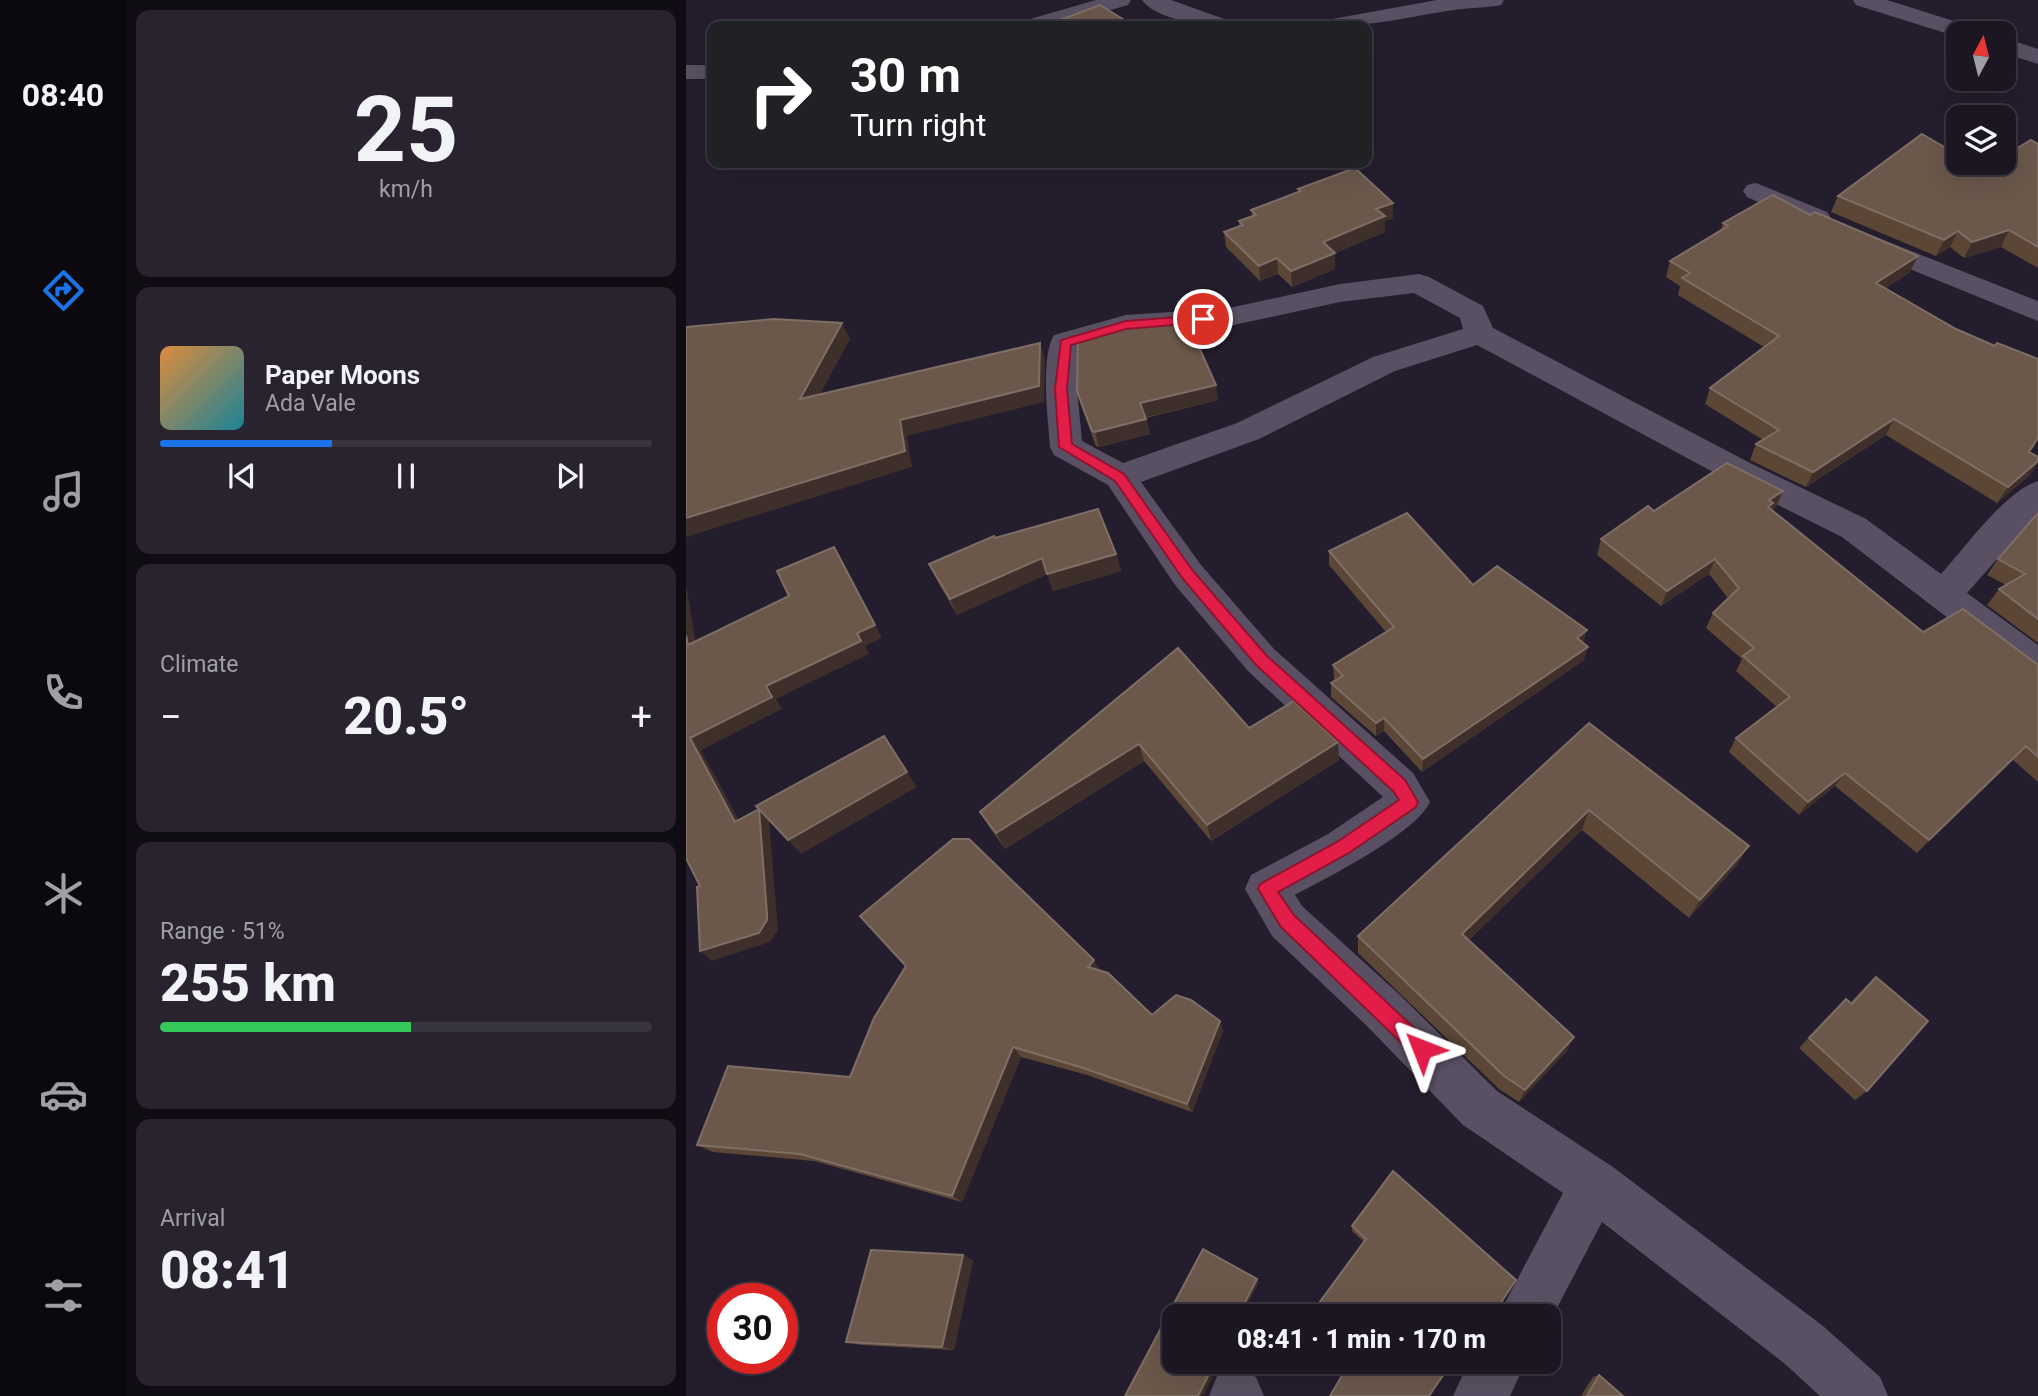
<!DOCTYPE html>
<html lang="en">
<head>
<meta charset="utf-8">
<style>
	body { margin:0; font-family:Roboto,sans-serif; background:#28232f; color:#f1f3f6; height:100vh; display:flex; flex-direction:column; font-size:26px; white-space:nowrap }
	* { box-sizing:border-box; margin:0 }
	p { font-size:23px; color:#a09fa5 }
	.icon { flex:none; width:38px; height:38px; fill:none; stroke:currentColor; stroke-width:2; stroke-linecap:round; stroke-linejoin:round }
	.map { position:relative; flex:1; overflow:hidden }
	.details { display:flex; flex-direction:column; gap:10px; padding:10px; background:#0f0c13; width:560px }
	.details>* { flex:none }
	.top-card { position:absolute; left:21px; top:21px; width:665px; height:147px; border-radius:14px; box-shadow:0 7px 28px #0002,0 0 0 2px #393540; background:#202124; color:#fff; overflow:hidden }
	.needle { width:46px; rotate:7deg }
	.fabs { position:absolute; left:1260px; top:21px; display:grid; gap:14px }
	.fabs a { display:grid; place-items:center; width:70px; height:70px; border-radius:14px; background:#1b1622; box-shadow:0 7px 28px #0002,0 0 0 2px #393540; font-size:35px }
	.speed { position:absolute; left:21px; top:1283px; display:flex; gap:14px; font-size:35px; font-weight:700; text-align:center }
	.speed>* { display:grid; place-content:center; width:91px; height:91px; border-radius:50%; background:#1b1622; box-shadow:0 7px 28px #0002,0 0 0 2px #393540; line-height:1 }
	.speed .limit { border:10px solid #d22; background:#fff; color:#111 }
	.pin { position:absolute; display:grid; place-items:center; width:60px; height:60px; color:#fff; margin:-30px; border:4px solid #fff; border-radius:50%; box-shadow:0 2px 7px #0007 }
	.me { position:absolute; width:77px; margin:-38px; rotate:315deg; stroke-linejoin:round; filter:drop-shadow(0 0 5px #0008) }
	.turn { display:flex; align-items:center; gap:24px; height:147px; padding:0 28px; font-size:32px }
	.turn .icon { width:91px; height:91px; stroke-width:2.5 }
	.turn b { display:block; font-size:49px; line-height:60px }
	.big { font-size:52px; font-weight:800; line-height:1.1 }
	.details .widget { flex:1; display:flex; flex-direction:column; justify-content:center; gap:10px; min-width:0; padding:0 24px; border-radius:14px; background:#28232f }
	.details .dial { align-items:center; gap:0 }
	.dial b { font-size:91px; line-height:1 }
	.song { display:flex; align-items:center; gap:21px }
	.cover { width:84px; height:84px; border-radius:10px; background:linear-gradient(135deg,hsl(30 70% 55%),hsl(190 70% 35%)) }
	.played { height:7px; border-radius:4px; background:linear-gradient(90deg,#1a73e8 35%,#393540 35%) }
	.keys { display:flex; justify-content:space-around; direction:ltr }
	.heat { display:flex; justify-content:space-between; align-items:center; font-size:38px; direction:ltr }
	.charge { height:10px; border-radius:5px; background:linear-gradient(90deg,#34c759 51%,#393540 0) }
	.trip { position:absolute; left:476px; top:1304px; width:399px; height:70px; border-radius:14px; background:#1b1622; box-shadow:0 7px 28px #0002,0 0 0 2px #393540; font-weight:800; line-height:70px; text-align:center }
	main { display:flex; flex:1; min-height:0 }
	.tabs { display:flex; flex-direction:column; width:126px; justify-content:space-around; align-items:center; background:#0b090e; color:#a09fa5 }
	.tabs .icon { width:49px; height:49px }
	.tabs .current { color:#1a73e8 }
	.tabs b { font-size:32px; color:#f1f3f6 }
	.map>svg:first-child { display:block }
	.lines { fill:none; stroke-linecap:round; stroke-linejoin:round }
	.minor { fill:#595163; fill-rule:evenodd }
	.wall { fill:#5c4737 }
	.shaded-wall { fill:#3f2f2b }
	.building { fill:#6b584b; stroke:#7f6e65; stroke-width:2 }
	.route { fill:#e11d48; stroke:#92132f; stroke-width:2 }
</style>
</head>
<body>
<main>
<nav class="tabs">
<b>08:40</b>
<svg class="icon current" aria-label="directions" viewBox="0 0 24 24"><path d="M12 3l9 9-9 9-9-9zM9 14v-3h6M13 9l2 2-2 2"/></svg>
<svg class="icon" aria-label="music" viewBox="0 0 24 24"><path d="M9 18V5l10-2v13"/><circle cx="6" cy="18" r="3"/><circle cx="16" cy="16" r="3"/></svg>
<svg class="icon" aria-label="phone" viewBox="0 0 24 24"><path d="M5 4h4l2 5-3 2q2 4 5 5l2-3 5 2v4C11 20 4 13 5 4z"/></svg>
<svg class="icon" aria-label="climate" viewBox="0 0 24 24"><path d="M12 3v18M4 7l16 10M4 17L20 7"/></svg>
<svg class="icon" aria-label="car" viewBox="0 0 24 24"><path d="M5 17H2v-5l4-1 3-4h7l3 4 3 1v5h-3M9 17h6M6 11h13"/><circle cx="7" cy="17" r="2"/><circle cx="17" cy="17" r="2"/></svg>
<svg class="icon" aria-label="filters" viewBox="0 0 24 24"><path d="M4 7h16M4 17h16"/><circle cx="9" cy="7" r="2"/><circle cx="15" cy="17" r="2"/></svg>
</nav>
<section class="details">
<div class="widget dial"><b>25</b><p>km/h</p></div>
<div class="widget">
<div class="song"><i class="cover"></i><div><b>Paper Moons</b><p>Ada Vale</p></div></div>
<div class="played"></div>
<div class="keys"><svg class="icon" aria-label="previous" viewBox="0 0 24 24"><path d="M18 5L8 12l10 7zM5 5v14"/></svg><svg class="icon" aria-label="pause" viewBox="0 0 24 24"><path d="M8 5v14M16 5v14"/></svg><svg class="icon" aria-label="next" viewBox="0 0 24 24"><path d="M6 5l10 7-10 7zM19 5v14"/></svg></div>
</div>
<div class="widget"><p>Climate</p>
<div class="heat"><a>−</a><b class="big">20.5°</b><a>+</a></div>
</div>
<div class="widget"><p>Range · 51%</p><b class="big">255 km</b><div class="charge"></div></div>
<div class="widget"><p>Arrival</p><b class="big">08:41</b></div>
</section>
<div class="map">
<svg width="1352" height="1396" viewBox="0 0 1352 1396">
	<rect width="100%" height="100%" fill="#241d2d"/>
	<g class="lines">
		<g class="minor">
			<path d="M410,0H445L442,5L369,26H334L337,21Z"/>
			<path d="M456,0H485L544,21L547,26C523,27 471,21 456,0Z"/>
			<path d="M751,0H818L815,5C802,8 789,7 776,9C727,15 685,28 635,26L638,21L646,19Z"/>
			<path d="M1167,0H1201L1290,28L1293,33H1272V37L1170,5Z"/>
			<path d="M1318,38L1352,49V64L1318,53Z"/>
			<rect x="0" y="65" width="26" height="14"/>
			<path d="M1070,183L1141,212L1145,218L1141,224L1131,226L1121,224L1061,197L1057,191L1061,185Z"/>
			<path d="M1182,234L1352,301V321L1172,248L1168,242L1172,236Z"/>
			<path d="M733,274L743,277L797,306L807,328L1066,464L1180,519L1255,574C1279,548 1319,491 1352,481V513L1281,593L1352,645V681L1339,677L1156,537L1042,480L791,345L709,371L573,439L455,482L515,565L588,649L727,773L744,802C729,834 642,877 609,895L616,906L713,994L811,1091L927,1167L1137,1326L1194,1377L1202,1396H1134L1099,1364L916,1222L863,1323V1316H812L877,1193L777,1125L681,1026L586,936L559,889L565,875L642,834L697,797L562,671L489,585L422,485L368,455L364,447C362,419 354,358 368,335L440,315L543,308L654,284ZM728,293L774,318L777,329L687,357L551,423L437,463L396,441L391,389L394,348L441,334L543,326L654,302Z"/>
			<path d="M783,1362H840L824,1396H767Z"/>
			<path d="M550,1368L570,1377L578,1396H523L531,1376Z"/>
		</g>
	</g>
	<g class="wall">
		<path d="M1352,144V268L1315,247L1278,258L1264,247L1250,256L1145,212L1152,196L1296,169Z"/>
		<path d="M612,189L707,203V218L699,221V232L649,253V269L606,287L592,274L574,281L540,247L538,232L553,226V221L566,216L565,210L612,192Z"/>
		<path d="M1037,223L1224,272L1200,288L1343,452L1344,475L1311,503L1200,435L1120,487L1064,460L1070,444L1077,440L1019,404L1024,388L1078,347L992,295L994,286L980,277L984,261L1035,230Z"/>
		<path d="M391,391L532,400L460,418L464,434L413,447L410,446L395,406Z"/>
		<path d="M1097,491L1090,507L1086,510L1237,632L1352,665V782L1327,760L1231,853L1149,786L1113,815L1043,752L1050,738L1091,707L1050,671L1056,659L1020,628L1027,613L1042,598L1023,574L975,606L911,555L915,539L968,511Z"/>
		<path d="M1352,513V643L1301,605L1313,589L1320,585L1301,575L1312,559Z"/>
		<path d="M309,538L430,554L435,571L367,591L361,574L271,615L251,580L243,564Z"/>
		<path d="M643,551L787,585L897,643L898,660L736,772L698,731L690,736L645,697V683L649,681L648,679L647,665L700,632L643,565Z"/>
		<path d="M492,648L563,728L653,760L525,841L458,761L319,849L304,828L294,812Z"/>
		<path d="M903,723L1051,865L1003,918L896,830L783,940L881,1051L833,1102L813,1089L672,953V936Z"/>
		<path d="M414,971L466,1015L534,1021L537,1031L506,1112L401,1075L335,1057L276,1202L128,1161L27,1152L11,1145L164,1077Z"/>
		<path d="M1190,977L1181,1091L1169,1100L1113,1048L1160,999L1164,1003L1178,988Z"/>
		<path d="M666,1226L806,1316H626L625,1314L678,1242L666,1231Z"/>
		<path d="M287,1260L268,1350L175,1345L160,1342Z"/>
		<path d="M913,1375L937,1396H895L907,1377Z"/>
	</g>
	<g class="shaded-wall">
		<path d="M707,203V218L699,221V232L649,253V269L606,287L605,271L637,242L690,209Z"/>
		<path d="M1323,230L1315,247L1278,258L1286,242Z"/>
		<path d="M1272,231L1264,247L1250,256L1258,240Z"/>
		<path d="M1232,256L1224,272L1183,299L1190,283Z"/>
		<path d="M591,258L592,274L574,281L573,266Z"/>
		<path d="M156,323L164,339L123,415L114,399Z"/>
		<path d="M354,343L359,359L358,402L221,436L226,467L0,537V518L214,420Z"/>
		<path d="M530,385L532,400L457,418L454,403Z"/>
		<path d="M460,419L464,434L413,447L409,432Z"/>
		<path d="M1208,419L1200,435L1120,487L1127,472Z"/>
		<path d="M1352,461V463L1344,475L1311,503L1322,487Z"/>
		<path d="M1097,491L1090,507L1083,511L1080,519L1083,500Z"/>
		<path d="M148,547L196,638L179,646L183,654L90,699L96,709L15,750L60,833L49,822L4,738L80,686L171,633Z"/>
		<path d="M430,554L435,571L367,591L361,574Z"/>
		<path d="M356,558L362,574L271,615L264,599Z"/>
		<path d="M1029,559L1023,574L975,606L981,591Z"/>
		<path d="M0,588L1,589L12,658L2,645L0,635Z"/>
		<path d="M901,630L897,644L891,638Z"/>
		<path d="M902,647L898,660L736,772L737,759Z"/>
		<path d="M698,718V731L690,736V723Z"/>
		<path d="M198,736L231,787L115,854L102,840Z"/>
		<path d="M652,742L653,760L525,841L521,825Z"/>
		<path d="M453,744L458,761L319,849L310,833Z"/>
		<path d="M1340,746L1327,760L1231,853L1243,840Z"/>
		<path d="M1159,773L1149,786L1113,815L1122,802Z"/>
		<path d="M73,809L83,820L92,930L84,942L26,961L14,951Z"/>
		<path d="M903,810L896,830L772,950L776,934Z"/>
		<path d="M1063,846L1051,865L1003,918L1014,900Z"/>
		<path d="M408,960L414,970L402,967Z"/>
		<path d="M534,1021L537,1031L506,1112L501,1104Z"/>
		<path d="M888,1037L881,1051L833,1102L839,1090Z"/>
		<path d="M327,1047L335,1057L276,1202L266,1196Z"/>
		<path d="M277,1255L287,1260L268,1350L256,1347Z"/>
		<path d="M571,1279L573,1282L556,1316H552Z"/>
		<path d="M529,1362H534L517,1396H512Z"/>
	</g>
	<g class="building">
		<path d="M414,5L448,26H358Z"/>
		<path d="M1236,134L1272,155V163H1286L1296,169L1307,163H1318V156L1345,140L1352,144V247L1323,230L1286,242L1272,231L1258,240L1152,196Z"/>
		<path d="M669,168L707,203L690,209L699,216L637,242L649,253L605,271L591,258L573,266L538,232L557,225L553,221L570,215L565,210L615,191L612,189Z"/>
		<path d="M1087,195L1124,215L1129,212L1232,256L1190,283L1270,329L1309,346L1311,343L1352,359V438L1343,452L1352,457V461L1322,487L1208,419L1127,472L1070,444L1093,430L1024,388L1093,336L996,278L1004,273L984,261L1042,226L1037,223Z"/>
		<path d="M500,318L530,385L454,403L460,419L409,432L406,431L391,391L392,337Z"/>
		<path d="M88,319L156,323L114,399L354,343L353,386L214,420L219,451L0,518V327Z"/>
		<path d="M1041,463L1097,491L1083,500L1087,503L1082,507L1237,632L1277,609L1352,665V757L1340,746L1243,840L1159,773L1122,802L1050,738L1104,697L1057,656L1068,648L1027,613L1053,588L1029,559L981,591L915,539L962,506L968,511Z"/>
		<path d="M412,509L430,554L361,574L356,558L264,599L243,564L308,536L309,538Z"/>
		<path d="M721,513L787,585L811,566L901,630L891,638L902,647L737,759L698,718L690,723L645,683L657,676L647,665L708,627L643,551Z"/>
		<path d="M1352,513V619L1313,589L1339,574L1312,559Z"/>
		<path d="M148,547L189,625L171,633L175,641L80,686L86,697L4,738L49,822L73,809L81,914V920L73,933L14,951L11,887L14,886L0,858V635L2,645L103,596L91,571Z"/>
		<path d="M492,648L563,728L608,701L652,742L521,825L453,744L310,833L294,812Z"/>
		<path d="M903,723L1063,846L1014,900L903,810L776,934L888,1037L839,1090L818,1076L672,936Z"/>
		<path d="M198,736L221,772L102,840L70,806Z"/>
		<path d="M267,839H283L408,960L402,967L422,973L466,1015L490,995L505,1000L534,1021L501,1104L394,1067L327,1047L266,1196L114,1154L11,1145L42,1066L164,1077L188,1018L220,966L174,916Z"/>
		<path d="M1190,977L1242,1021L1181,1091L1123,1038L1160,999L1166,1004Z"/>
		<path d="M707,1171L830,1280L806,1316H627L625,1314L680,1239L666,1226Z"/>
		<path d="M517,1249L571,1279L552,1316H488V1362H529L512,1396H439Z"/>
		<path d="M185,1250L277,1255L256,1347L160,1342Z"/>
		<path d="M664,1362H766L743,1396H644Z"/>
		<path d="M913,1375L937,1396H901Z"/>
	</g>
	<path class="route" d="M517,315L522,316V322L440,329L385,345L381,389L386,444L438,474L507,571L581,656L719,780L732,802L730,807L663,853L592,892L608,915L743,1042L746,1049L743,1056L736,1059L729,1056L595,927L572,889L574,884L651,842L713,800L707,791L570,665L497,579L429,481L373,447L369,389L375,340L440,321Z"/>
</svg>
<div class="fabs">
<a><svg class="needle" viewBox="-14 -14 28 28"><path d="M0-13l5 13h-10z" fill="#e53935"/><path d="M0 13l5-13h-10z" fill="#a09fa5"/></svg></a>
<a><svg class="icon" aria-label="layers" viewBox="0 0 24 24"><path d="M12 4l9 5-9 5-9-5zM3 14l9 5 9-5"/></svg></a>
</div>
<div class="speed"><div class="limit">30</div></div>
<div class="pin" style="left:517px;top:319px;background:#d93025"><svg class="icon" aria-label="arrive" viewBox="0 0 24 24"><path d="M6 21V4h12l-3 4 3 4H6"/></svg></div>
<svg class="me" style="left:736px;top:1049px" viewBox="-20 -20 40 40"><path d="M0-17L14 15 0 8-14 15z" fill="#e11d48" stroke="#fff" stroke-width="4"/></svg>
<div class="trip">08:41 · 1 min · 170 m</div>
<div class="top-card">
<div class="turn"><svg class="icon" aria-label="right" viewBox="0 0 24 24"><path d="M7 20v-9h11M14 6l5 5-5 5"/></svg><div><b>30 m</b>Turn right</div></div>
</div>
</div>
</main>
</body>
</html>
